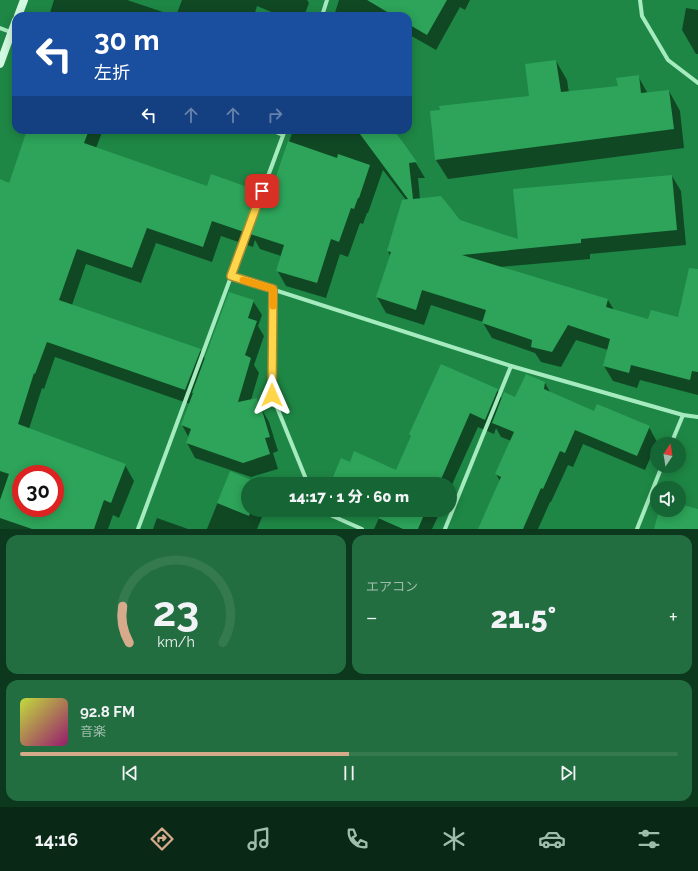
<!DOCTYPE html>
<html lang="ja">
<head>
<meta charset="utf-8">
<style>
	body { margin:0; font-family:Raleway,"Noto Sans JP",sans-serif; background:#236e40; color:#f1f3f6; height:100vh; display:flex; flex-direction:column; font-size:15px; white-space:nowrap }
	* { box-sizing:border-box; margin:0 }
	p { font-size:13px; color:#9ebdac }
	.icon { flex:none; width:22px; height:22px; fill:none; stroke:currentColor; stroke-width:2; stroke-linecap:round; stroke-linejoin:round }
	.map { position:relative; height:529px; overflow:hidden }
	.panel { display:flex; flex-direction:column; gap:6px; padding:6px; background:#0c381d; flex:1 }
	.panel>* { flex:none }
	.top-card { position:absolute; left:12px; top:12px; width:400px; height:122px; border-radius:12px; box-shadow:0 2px 10px #0003; background:#1a4fa0; color:#fff; overflow:hidden }
	.needle { width:26px; rotate:12deg }
	.fabs { position:absolute; left:650px; top:437px; display:grid; gap:8px }
	.fabs a { display:grid; place-items:center; width:36px; height:36px; border-radius:50%; background:#166534; box-shadow:0 2px 10px #0003; font-size:20px }
	.speed { position:absolute; left:12px; top:465px; display:flex; gap:8px; font-size:20px; font-weight:700; text-align:center }
	.speed>* { display:grid; place-content:center; width:52px; height:52px; border-radius:50%; background:#166534; box-shadow:0 2px 10px #0003; line-height:1 }
	.speed .limit { border:6px solid #d22; background:#fff; color:#111 }
	.pin { position:absolute; display:grid; place-items:center; width:34px; height:34px; color:#fff; margin:-17px; border-radius:8px; box-shadow:0 2px 6px #0006 }
	.me { position:absolute; width:44px; margin:-22px; rotate:0deg; stroke-linejoin:round; filter:drop-shadow(0 0 3px #0008) }
	.turn { display:flex; align-items:center; gap:14px; height:84px; padding:0 16px; font-size:18px }
	.turn .icon { width:52px; height:52px; stroke-width:2.5 }
	.turn b { display:block; font-size:28px; line-height:34px }
	.lanes { display:flex; align-items:center; height:38px; padding:0 16px; background:#0003; justify-content:center; gap:20px; direction:ltr }
	.lanes .off { opacity:.35 }
	.big { font-size:30px; font-weight:800; line-height:1.1 }
	.panel .tile { flex:1; display:flex; flex-direction:column; justify-content:center; gap:6px; min-width:0; padding:0 14px; border-radius:12px; background:#236e40 }
	.panel .dial { align-items:center; gap:0 }
	.dial svg { height:104px; overflow:visible; fill:none; stroke:#35794f; stroke-width:7; stroke-linecap:round; text-anchor:middle }
	.dial text { fill:#f1f3f6; stroke:none }
	.song { display:flex; align-items:center; gap:12px }
	.cover { width:48px; height:48px; border-radius:6px; background:linear-gradient(135deg,hsl(70 70% 55%),hsl(320 70% 35%)) }
	.played { height:4px; border-radius:2px; background:linear-gradient(90deg,#d6ab8b 50%,#35794f 50%) }
	.keys { display:flex; justify-content:space-around; direction:ltr }
	.heat { display:flex; justify-content:space-between; align-items:center; font-size:22px; direction:ltr }
	.panel .tiles { flex:1; display:grid; gap:6px; grid-template-columns:1fr 1fr }
	.tile:last-child { grid-column:span 2 }
	.trip { position:absolute; left:241px; top:477px; width:216px; height:40px; border-radius:20px; background:#166534; box-shadow:0 2px 10px #0003; font-weight:800; line-height:40px; text-align:center }
	.menu { display:flex; height:64px; justify-content:space-around; align-items:center; background:#092815; color:#9ebdac }
	.menu .icon { width:28px; height:28px }
	.menu .selected { color:#d6ab8b }
	.menu b { font-size:18px; color:#f1f3f6 }
	.map>svg:first-child { display:block }
	.shadow { fill:#0007; fill-rule:evenodd }
	.building { fill:#2da459; fill-rule:evenodd }
	.lines { fill:none; stroke-linecap:round; stroke-linejoin:round }
	.street { stroke:#a6ebbf; stroke-width:4 }
	.secondary { stroke:#d2f8e1; stroke-width:8 }
	.route-casing { stroke:#a68a30; stroke-width:10 }
	.route { stroke:#ffd54a; stroke-width:7 }
	.slow { stroke:#f59e0b; stroke-width:7 }
</style>
</head>
<body>
<div class="map">
<svg width="698" height="529" viewBox="0 0 698 529">
	<rect width="100%" height="100%" fill="#1e8745"/>
	<g class="shadow">
		<path d="M54,0H127L175,16H49Z"/>
		<path d="M182,0H307L309,3L304,16H281L257,6L254,16H176Z"/>
		<path d="M339,0H470L465,10L460,7L436,50L408,34V16H334Z"/>
		<path d="M686,8L698,10V54H696L682,30Z"/>
		<path d="M556,61L567,80L569,93L619,87L638,76L648,94L669,91L680,111L684,148L448,179L436,160L530,97Z"/>
		<path d="M28,130H103L96,148L208,187L258,191L264,201L271,196L293,130H392L416,163L425,178H418L420,199L460,221L519,241L672,176L681,191L686,245L590,254V259L500,267L608,300L614,310L649,320L679,318L698,301V395L640,380L637,388L613,381L604,366L608,350L576,340L561,367L541,362L535,353L492,338L483,323V322L431,305L424,325L386,313L377,297L390,256L388,251L406,200L383,170L368,213H367L363,224L360,223L348,257L340,254L326,298L286,286L277,270L281,256L260,249L255,240L253,247L221,236L212,262L156,243L141,283L86,264L72,305L200,350L205,359L253,301L262,315L258,326L264,336L254,365L259,373L251,400L256,399L269,422L278,451L273,453L278,469L251,477L195,458L187,443L189,438L182,425L190,404L55,357L44,389L42,388L29,429L125,465L134,481L119,518L113,515L108,529H0V180L9,184ZM21,474H55V508H21Z"/>
		<path d="M545,383L550,392L594,413L649,427L657,442L645,470L583,444L573,467L568,465L551,502H550L538,529H479L500,481L496,474L511,441L501,437L496,428L494,434L478,427L450,489V484H335L350,463L396,471L497,390L502,399L516,398Z"/>
		<path d="M230,472L258,484H248V510H265L257,529H207Z"/>
		<path d="M360,510H441L432,529H374L379,518Z"/>
		<path d="M157,518L188,529H153Z"/>
	</g>
	<g class="building">
		<path d="M367,0H447L427,35L408,24V16H394Z"/>
		<path d="M556,60L561,92L618,86L616,78L639,75L641,93L669,90L674,129L435,160L430,111L440,110L439,106L529,96L525,64Z"/>
		<path d="M27,130H89L84,143L207,186L211,174L259,191L244,232L212,221L203,247L147,228L132,268L77,249L59,300L201,349L185,390L47,342L35,374L34,373L18,424L126,464L111,503L104,500L94,529H32L0,518V500L9,474L0,471V179L9,183ZM21,474H55V508H21Z"/>
		<path d="M357,130H394L417,162L409,163L413,199L441,196L460,220L518,239L513,189L672,175L677,230L581,239V243L462,255L608,299L606,307L648,319L651,310L678,317L689,268L698,269V372L692,371L690,380L631,365L629,373L603,366L610,339L568,325L552,352L531,347L532,340L482,323L486,310L422,290L416,310L376,297L391,252L387,251L402,200L408,199Z"/>
		<path d="M288,141L337,158L338,154L370,165L359,198H358L354,209L351,208L339,242L331,239L317,283L276,271L284,245L250,234L266,193L270,194Z"/>
		<path d="M229,292L254,300L248,318L257,321L245,355L251,358L238,402L257,398L259,408L261,407L270,437L265,438L270,454L243,463L186,443L191,429L181,425L193,393H192Z"/>
		<path d="M441,364L498,389L485,420L470,413L439,484H330L341,458L350,462L354,451L396,470L411,436L409,434Z"/>
		<path d="M526,374L545,382L544,389L594,411L597,404L650,426L637,456L575,430L565,453L560,451L543,489L541,488L523,529H478L501,477L495,474L514,432L492,423L504,392L515,397Z"/>
		<path d="M230,471L261,484H248V510H251L249,516L217,503Z"/>
		<path d="M679,504L698,509V529H654L659,510H679Z"/>
		<path d="M382,510H426L418,529H403L378,518Z"/>
	</g>
	<g class="lines">
		<g class="street">
			<path d="M640,0L642,16L668,60L698,83"/>
			<path d="M322,16L327,0"/>
			<path d="M0,28L16,34"/>
			<path d="M271,130L283,135"/>
			<path d="M231,276L511,366L445,529"/>
			<path d="M273,289L272,395L308,484"/>
			<path d="M511,366L683,415L698,417"/>
			<path d="M671,444L683,415"/>
			<path d="M319,510L362,529"/>
			<path d="M138,529L285,130"/>
			<path d="M637,529L662,466"/>
		</g>
		<g class="secondary">
			<path d="M18,16L24,0"/>
			<path d="M0,64L16,20"/>
		</g>
	</g>
	<g class="lines">
		<defs>
			<path id="route" d="M262,191L231,276L273,289L272,395"/>
		</defs>
		<use href="#route" class="route-casing"/>
		<use href="#route" class="route"/>
		<path class="slow" d="M243,280L273,289V306"/>
	</g>
</svg>
<div class="fabs">
<a><svg class="needle" viewBox="-14 -14 28 28"><path d="M0-13l5 13h-10z" fill="#e53935"/><path d="M0 13l5-13h-10z" fill="#9ebdac"/></svg></a>
<a><svg class="icon" aria-label="sound" viewBox="0 0 24 24"><path d="M4 9h4l5-4v14l-5-4H4zM17 9q2 3 0 6"/></svg></a>
</div>
<div class="speed"><div class="limit">30</div></div>
<div class="pin" style="left:262px;top:191px;background:#d93025"><svg class="icon" aria-label="arrive" viewBox="0 0 24 24"><path d="M6 21V4h12l-3 4 3 4H6"/></svg></div>
<svg class="me" style="left:272px;top:395px" viewBox="-20 -20 40 40"><path d="M0-17L14 15 0 8-14 15z" fill="#ffd54a" stroke="#fff" stroke-width="4"/></svg>
<div class="trip">14:17 · 1 分 · 60 m</div>
<div class="top-card">
<div class="turn"><svg class="icon" aria-label="left" viewBox="0 0 24 24"><path d="M17 20v-9H6M10 6l-5 5 5 5"/></svg><div><b>30 m</b>左折</div></div>
<div class="lanes"><svg class="icon" aria-label="left" viewBox="0 0 24 24"><path d="M17 20v-9H6M10 6l-5 5 5 5"/></svg><svg class="icon off" aria-label="ahead" viewBox="0 0 24 24"><path d="M12 20V5M6 11l6-6 6 6"/></svg><svg class="icon off" aria-label="ahead" viewBox="0 0 24 24"><path d="M12 20V5M6 11l6-6 6 6"/></svg><svg class="icon off" aria-label="right" viewBox="0 0 24 24"><path d="M7 20v-9h11M14 6l5 5-5 5"/></svg></div>
</div>
</div>
<section class="panel">
<div class="tiles">
<div class="tile dial"><svg viewBox="0 0 100 80">
<path d="M14 69A42 42 0 1 1 86 69"/>
<path d="M14 69A42 42 0 0 1 9 41" stroke="#d6ab8b"/>
<text x="50" y="56" font-size="32" font-weight="700">23</text>
<text x="50" y="72" font-size="11">km/h</text>
</svg></div>
<div class="tile"><p>エアコン</p>
<div class="heat"><a>−</a><b class="big">21.5°</b><a>+</a></div>
</div>
<div class="tile">
<div class="song"><i class="cover"></i><div><b>92.8 FM</b><p>音楽</p></div></div>
<div class="played"></div>
<div class="keys"><svg class="icon" aria-label="previous" viewBox="0 0 24 24"><path d="M18 5L8 12l10 7zM5 5v14"/></svg><svg class="icon" aria-label="pause" viewBox="0 0 24 24"><path d="M8 5v14M16 5v14"/></svg><svg class="icon" aria-label="next" viewBox="0 0 24 24"><path d="M6 5l10 7-10 7zM19 5v14"/></svg></div>
</div>
</div>
</section>
<nav class="menu">
<b>14:16</b>
<svg class="icon selected" aria-label="directions" viewBox="0 0 24 24"><path d="M12 3l9 9-9 9-9-9zM9 14v-3h6M13 9l2 2-2 2"/></svg>
<svg class="icon" aria-label="music" viewBox="0 0 24 24"><path d="M9 18V5l10-2v13"/><circle cx="6" cy="18" r="3"/><circle cx="16" cy="16" r="3"/></svg>
<svg class="icon" aria-label="phone" viewBox="0 0 24 24"><path d="M5 4h4l2 5-3 2q2 4 5 5l2-3 5 2v4C11 20 4 13 5 4z"/></svg>
<svg class="icon" aria-label="climate" viewBox="0 0 24 24"><path d="M12 3v18M4 7l16 10M4 17L20 7"/></svg>
<svg class="icon" aria-label="car" viewBox="0 0 24 24"><path d="M5 17H2v-5l4-1 3-4h7l3 4 3 1v5h-3M9 17h6M6 11h13"/><circle cx="7" cy="17" r="2"/><circle cx="17" cy="17" r="2"/></svg>
<svg class="icon" aria-label="filters" viewBox="0 0 24 24"><path d="M4 7h16M4 17h16"/><circle cx="9" cy="7" r="2"/><circle cx="15" cy="17" r="2"/></svg>
</nav>
</body>
</html>
